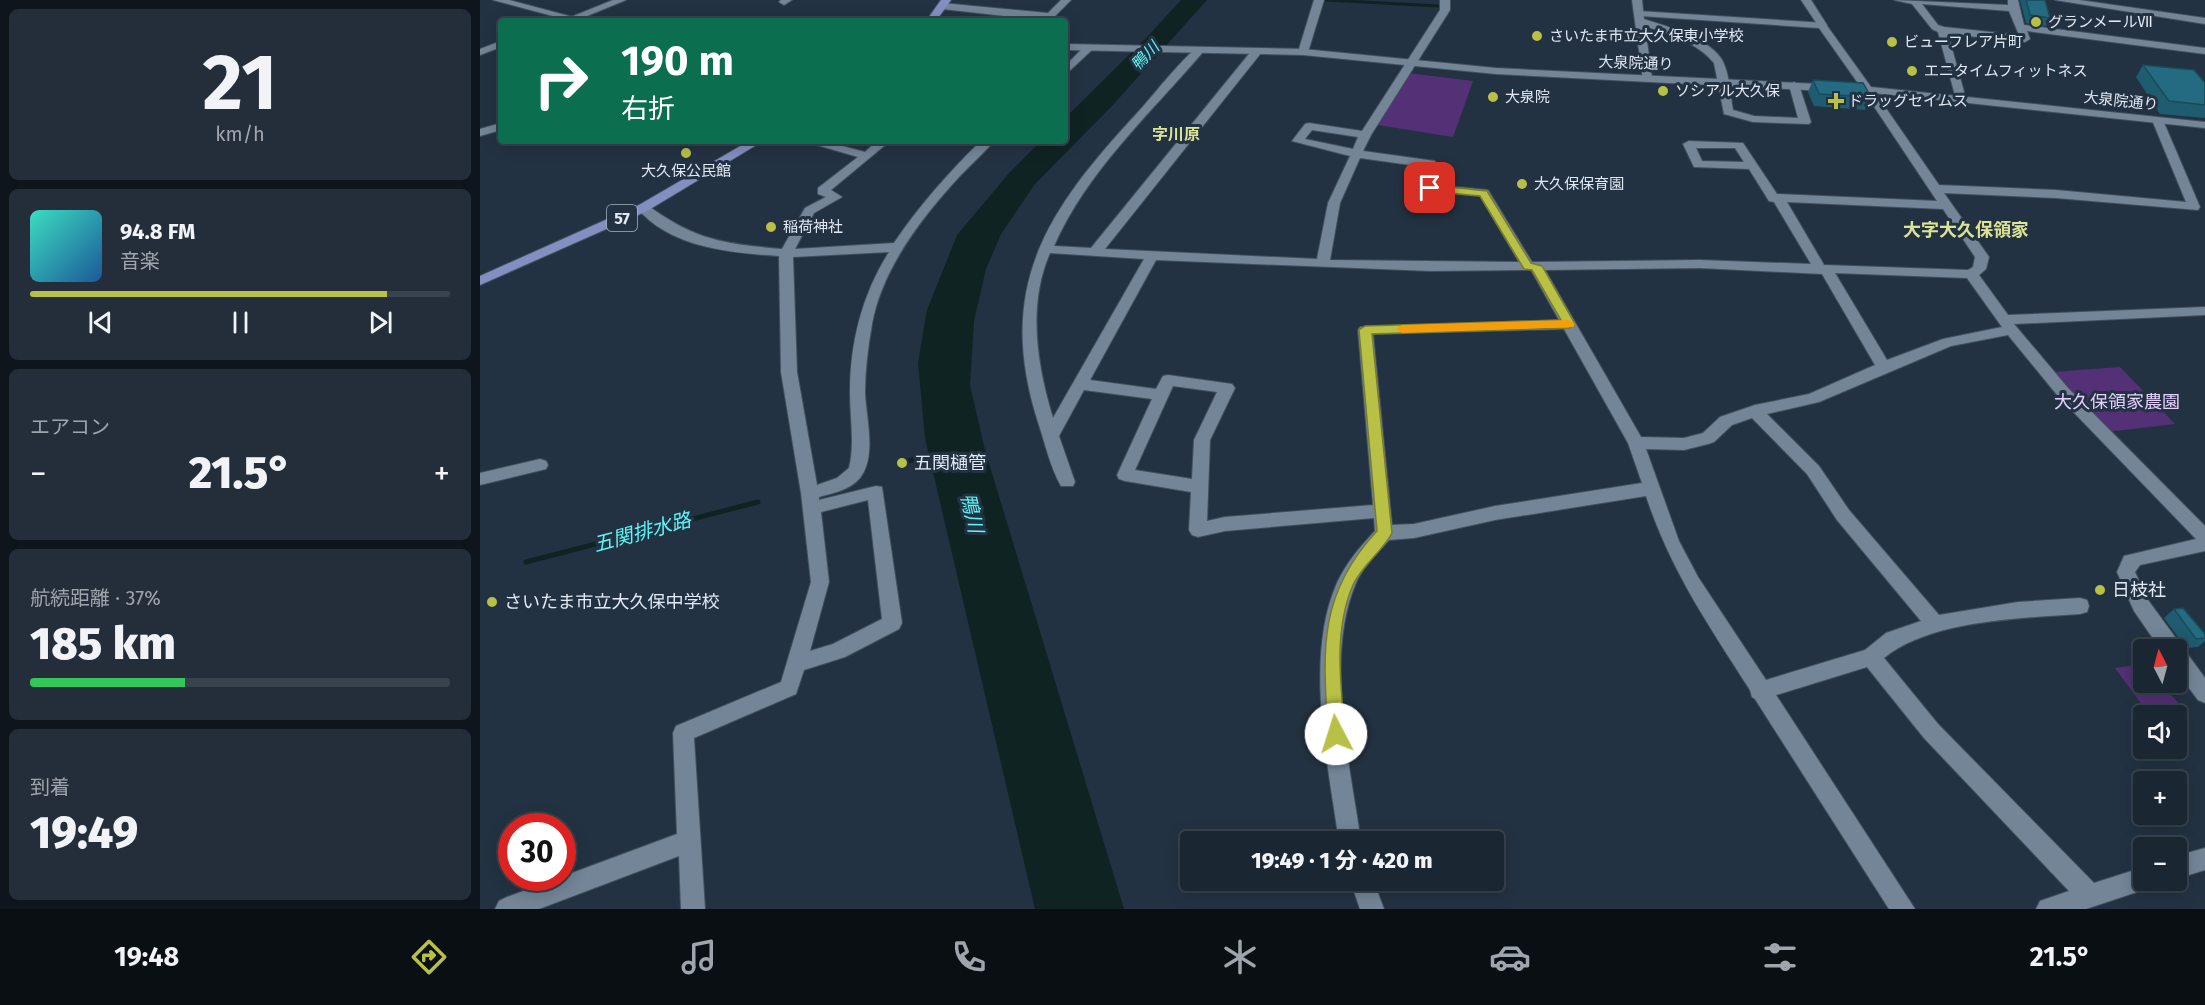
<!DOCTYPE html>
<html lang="ja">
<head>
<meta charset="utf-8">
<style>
	body { margin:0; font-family:"Fira Sans","Noto Sans JP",sans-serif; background:#232e3a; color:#f1f3f6; height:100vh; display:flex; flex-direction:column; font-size:22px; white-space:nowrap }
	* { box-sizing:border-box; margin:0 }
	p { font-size:20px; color:#9fa5ac }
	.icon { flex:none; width:33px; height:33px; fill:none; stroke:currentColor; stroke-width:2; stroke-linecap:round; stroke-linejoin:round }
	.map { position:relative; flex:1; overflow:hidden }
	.sheet { display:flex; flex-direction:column; gap:9px; padding:9px; background:#0e151c; width:480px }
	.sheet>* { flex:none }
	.top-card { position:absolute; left:18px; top:18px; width:570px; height:126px; border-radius:6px; box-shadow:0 3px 15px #0003,0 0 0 2px #38434d; background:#0b6e4f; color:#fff; overflow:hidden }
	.needle { width:39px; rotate:354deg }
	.tools { position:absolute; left:1653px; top:639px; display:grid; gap:12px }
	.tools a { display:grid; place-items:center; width:54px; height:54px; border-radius:6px; background:#1a2632; box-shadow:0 3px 15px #0003,0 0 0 2px #38434d; font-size:30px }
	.speed { position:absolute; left:18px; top:813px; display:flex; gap:12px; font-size:30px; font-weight:700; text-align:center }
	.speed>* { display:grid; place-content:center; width:78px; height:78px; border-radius:50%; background:#1a2632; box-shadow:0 3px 15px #0003,0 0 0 2px #38434d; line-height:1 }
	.speed .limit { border:9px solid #d22; background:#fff; color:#111 }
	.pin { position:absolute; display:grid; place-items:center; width:51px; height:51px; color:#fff; margin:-26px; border-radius:12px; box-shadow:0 3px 9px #0006 }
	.me { position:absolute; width:66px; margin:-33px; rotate:355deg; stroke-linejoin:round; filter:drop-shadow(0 0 4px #0008) }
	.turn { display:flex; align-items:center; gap:21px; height:126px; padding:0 24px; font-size:27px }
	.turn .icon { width:78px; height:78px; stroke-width:2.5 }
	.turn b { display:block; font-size:42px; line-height:51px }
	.big { font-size:45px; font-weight:800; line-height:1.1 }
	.sheet .card { flex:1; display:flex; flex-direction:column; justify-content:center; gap:9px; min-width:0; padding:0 21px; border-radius:9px; background:#232e3a }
	.sheet .dial { align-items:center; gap:0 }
	.dial b { font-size:78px; line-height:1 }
	.song { display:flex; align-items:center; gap:18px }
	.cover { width:72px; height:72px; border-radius:9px; background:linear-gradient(135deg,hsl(170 70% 55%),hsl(210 70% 35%)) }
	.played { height:6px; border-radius:3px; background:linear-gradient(90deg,#b9c046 85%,#38434d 85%) }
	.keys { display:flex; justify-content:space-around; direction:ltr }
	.heat { display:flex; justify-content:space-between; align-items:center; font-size:33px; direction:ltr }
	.charge { height:9px; border-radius:4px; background:linear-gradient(90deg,#34c759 37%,#38434d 0) }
	.trip { position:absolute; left:700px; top:831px; width:324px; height:60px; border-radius:6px; background:#1a2632; box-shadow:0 3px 15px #0003,0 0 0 2px #38434d; font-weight:800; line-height:60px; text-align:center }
	.tab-bar { display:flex; height:96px; justify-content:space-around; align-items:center; background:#0a0f14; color:#9fa5ac }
	.tab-bar .icon { width:42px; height:42px }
	.tab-bar .selected { color:#b9c046 }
	.tab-bar b { font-size:27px; color:#f1f3f6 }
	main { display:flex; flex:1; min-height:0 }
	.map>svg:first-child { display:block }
	.green { fill:#543076 }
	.water { fill:#102323 }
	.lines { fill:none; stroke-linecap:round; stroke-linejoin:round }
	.stream-far1 { stroke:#102323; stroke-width:3 }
	.stream { stroke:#102323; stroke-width:5 }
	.minor-casing { stroke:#43505d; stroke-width:2 }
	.tertiary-casing { stroke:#43505d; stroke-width:2 }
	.primary-casing { stroke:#43505d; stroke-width:2 }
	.minor { fill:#738597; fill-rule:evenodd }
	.tertiary { fill:#738597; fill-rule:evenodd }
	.primary { fill:#828fc0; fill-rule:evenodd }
	.wall { fill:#1f5c6f }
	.building { fill:#246b81; stroke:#194b5a; stroke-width:1.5 }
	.route { fill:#b9c046; stroke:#787d2e; stroke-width:1.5 }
	.slow { fill:#f59e0b }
	.poi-dot { fill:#b9c046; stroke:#233242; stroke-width:2 }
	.labels { text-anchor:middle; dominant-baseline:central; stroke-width:6; stroke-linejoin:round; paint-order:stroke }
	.far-poi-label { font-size:15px; fill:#e0e9f4; stroke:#233242; text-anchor:start }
	.far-street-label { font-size:15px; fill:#e0e9f4; stroke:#233242 }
	.far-water-label { font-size:16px; font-style:italic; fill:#5ff5f5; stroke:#233242 }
	.far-neighbourhood-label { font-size:16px; font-weight:bold; fill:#dce395; stroke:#233242 }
	.shield { fill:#233242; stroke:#a7b2bf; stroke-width:1.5 }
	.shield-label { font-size:16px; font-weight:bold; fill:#e0e9f4 }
	.far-quarter-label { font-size:18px; font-weight:bold; fill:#dce395; stroke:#233242 }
	.park-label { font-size:18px; fill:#e4d0fc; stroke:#233242 }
	.poi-label { font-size:18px; fill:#e0e9f4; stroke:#233242; text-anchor:start }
	.water-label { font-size:20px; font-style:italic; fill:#5ff5f5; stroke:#233242 }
</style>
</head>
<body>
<main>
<section class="sheet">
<div class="card dial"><b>21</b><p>km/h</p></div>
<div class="card">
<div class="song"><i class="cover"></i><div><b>94.8 FM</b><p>音楽</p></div></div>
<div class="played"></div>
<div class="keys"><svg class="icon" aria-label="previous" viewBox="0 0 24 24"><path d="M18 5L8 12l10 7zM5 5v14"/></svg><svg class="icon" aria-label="pause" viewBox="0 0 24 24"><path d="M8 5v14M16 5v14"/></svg><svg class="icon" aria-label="next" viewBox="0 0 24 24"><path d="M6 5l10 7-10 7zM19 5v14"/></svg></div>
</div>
<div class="card"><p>エアコン</p>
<div class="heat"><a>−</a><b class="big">21.5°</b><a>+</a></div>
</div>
<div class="card"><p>航続距離 · 37%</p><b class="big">185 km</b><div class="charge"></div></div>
<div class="card"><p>到着</p><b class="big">19:49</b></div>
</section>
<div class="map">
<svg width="1725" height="909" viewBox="0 0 1725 909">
	<rect width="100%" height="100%" fill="#233242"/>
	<g class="green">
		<path d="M928,73L993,81L973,137L898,125Z"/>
		<path d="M1640,367L1695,424L1627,432L1573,372Z"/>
		<path d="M1663,664L1664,682L1680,683L1703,708L1668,713L1635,668Z"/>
	</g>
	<path class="water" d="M701,0H727L632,106L555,184L521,234L506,269L494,321L490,385L505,450L644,909H555L445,438L438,363L447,310L477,235L530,172L561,141H585V118L667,37Z"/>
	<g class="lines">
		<path class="stream-far1" d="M846,0L958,6"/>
		<g class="stream">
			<path d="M425,462L455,453"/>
			<path d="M46,562L278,502"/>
		</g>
		<defs>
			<g id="minor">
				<path d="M133,0H146L95,21H81Z"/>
				<path d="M301,0H312L304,5L299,2Z"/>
				<path d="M581,0H591L570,21L462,9L457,6L462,3L568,13Z"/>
				<path d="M834,0H844L828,52L823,55L818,52Z"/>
				<path d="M960,0H970V10L891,135L883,151L955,161L956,185L1008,190L1052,262L1220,260L1331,264L1294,202L1289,201L1269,169L1214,167L1203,144L1209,141L1263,143L1297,194L1457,201L1383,90L1388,87L1392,88L1459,185L1576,190L1706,202L1672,120L1682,118L1720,207L1718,210L1576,198L1464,193L1509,257L1506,269L1499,275L1528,315L1725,307V315L1534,324L1588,388L1725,526V551L1660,565L1655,572L1668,600L1725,678V703L1718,700L1696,671V650H1681L1654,611L1637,572L1644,556L1716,539L1578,396L1528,335L1471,346L1339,402L1287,414L1339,466L1369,510L1459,615L1538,602L1600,598L1607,600L1609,606L1607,612L1600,614C1542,618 1450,620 1404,658L1458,724L1614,883L1664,867V880H1675L1672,887L1606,909H1556L1560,901L1589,891L1444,738L1387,667L1296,695L1435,909H1409L1275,699L1272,697L1270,690C1228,624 1191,571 1166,496L1015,520L934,538L909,540C897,553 883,567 876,583C844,657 870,765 881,842H859C848,763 824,657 857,583C866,563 880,547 895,531L894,518L745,531L718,537L712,535L709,530L711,492L645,481L639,479L637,475L672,399L604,390L579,436L595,482L593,486H581C570,467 565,443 558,422C514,284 569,208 660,110C671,98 708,51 719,47L723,48V52C670,114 607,171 574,246L611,248L773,49H781V53L625,249L837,259L848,203L870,156L812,141L825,124L829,123L882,131L960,10ZM832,130L878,137L873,149L825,139ZM1216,148H1255L1264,162L1222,161ZM880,158L945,167L946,191L1000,196L1039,262L850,260L860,203ZM1307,202L1463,209L1495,257L1493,267L1488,270L1344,265ZM570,253L664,259L573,418C557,366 547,305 570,253ZM676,260L950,271L1051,270L1079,320L880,327L878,330L893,505L745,517L727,521L730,440L755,388L752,384L688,375L683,376L676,389L610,380ZM1220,268L1342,274L1395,365L1329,394L1275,405L1240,417L1223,433L1204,438L1161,437L1065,270ZM1355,273L1487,278L1522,327L1463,339L1407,360ZM1084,329L1148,443L1162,483L1015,506L934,524L912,525L893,334ZM693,386L737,392L714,440L712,479L655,470ZM1272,418L1327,474L1357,520L1441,621L1406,633L1385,650L1286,680L1218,577L1199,541L1166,449L1204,450L1228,444L1234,442L1252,425Z"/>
				<path d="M1152,0H1162L1164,19C1186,26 1235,40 1244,64C1250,78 1250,95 1253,110L1274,116L1318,118L1309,85L1314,82L1319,85L1331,122L1329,124L1273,122L1244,114L1234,63C1217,42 1190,35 1165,26L1172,78L1163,80Z"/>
				<path d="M1321,0H1331L1347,25L1345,27H1339Z"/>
				<path d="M1414,0L1528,5V0H1538L1544,25L1725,48V54L1547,31L1550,39L1545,42L1468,34L1486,99L1481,102L1476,99L1458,32L1452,29L1432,4ZM1442,4L1529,11L1539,35L1464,27L1458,25Z"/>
				<path d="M1575,0H1599L1725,18V24Z"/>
				<path d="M21,41V47L0,55V49Z"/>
				<path d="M605,46L614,48L585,75V66Z"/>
				<path d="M21,123V130L0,136V129Z"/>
				<path d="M323,141H343L385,152L397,141H410L351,190L362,197L334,213L315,249L414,243C439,206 469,172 501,141H514C503,154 490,165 479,177C441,218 402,269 392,324C388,347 385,370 385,393C386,418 397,456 380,478C370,490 353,493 339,497V500L396,486L402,487L422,623L419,629L365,657L324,670L316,694L214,738L225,909H201L199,856L59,909H15L19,901L27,897L197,834L193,733L196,726L301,682L331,582L321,493L301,372L299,256C251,253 191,248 157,208L163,204L167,205C215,240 244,244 302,249L325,208L346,197L338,194V188L378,157ZM409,252C382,295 370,342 370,393C370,418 375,444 369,468L357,478L337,485L317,372L313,257ZM388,500L402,619L353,644L330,651L349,582L341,512Z"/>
				<path d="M60,459L66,461L68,465L66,469L0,485V473Z"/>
				<path d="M1725,848V870L1696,879V856Z"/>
				<path d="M870,880H893L904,909H880Z"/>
			</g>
			<g id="tertiary">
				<path d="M13,0H29L108,21H91Z"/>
				<path d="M1158,11L1345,23L1391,87L1725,122V128L1403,94L1016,74L823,55L585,50V44L823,49L1016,68L1380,86L1339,28L1161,16L1156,13Z"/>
			</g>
			<g id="primary">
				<path d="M461,0H471L456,21H446Z"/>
				<path d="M269,141H283L167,211L0,285V276L159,205Z"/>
			</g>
		</defs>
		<use href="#minor" class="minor-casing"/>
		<use href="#tertiary" class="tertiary-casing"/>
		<use href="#primary" class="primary-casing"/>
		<use href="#minor" class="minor"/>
		<use href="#tertiary" class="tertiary"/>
		<use href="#primary" class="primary"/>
	</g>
	<g class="wall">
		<path d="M1540,0H1565L1570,18L1566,26L1546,23Z"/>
		<path d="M1663,65L1725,83V118L1680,114L1656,77Z"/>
		<path d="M1333,80L1391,97L1385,110L1334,106L1328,92Z"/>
		<path d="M1694,609L1725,634V641L1718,647L1706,648L1684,618Z"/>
	</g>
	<g class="building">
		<path d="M1546,0H1565L1570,18L1550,15Z"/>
		<path d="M1663,65L1714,70L1725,83V105L1689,101Z"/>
		<path d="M1333,80L1383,83L1391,97L1339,94Z"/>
		<path d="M1703,608L1725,634V638L1716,639L1694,609Z"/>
	</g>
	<path class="route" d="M950,185L1007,191L1051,263L1062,266L1095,324L1089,328L892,334L912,533C902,552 882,565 873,585C853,631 861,686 865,734L862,739L856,742L850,739L848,734C843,652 837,595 897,531L879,330L885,326L1081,320L1052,270L1044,269L1000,196L947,191L945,188Z"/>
	<path class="slow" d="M1089,320L1095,324L1093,327L922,333L916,329L922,325Z"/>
	<g class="poi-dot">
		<circle cx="1556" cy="22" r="6"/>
		<circle cx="1057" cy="36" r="6"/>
		<circle cx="1412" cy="42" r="6"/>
		<circle cx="1432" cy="71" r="6"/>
		<circle cx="1183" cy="91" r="6"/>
		<circle cx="1013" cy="97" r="6"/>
		<path d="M1353 92h6v6h6v6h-6v6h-6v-6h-6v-6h6z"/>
		<circle cx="206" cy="153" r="6"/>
		<circle cx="1042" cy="184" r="6"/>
		<circle cx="291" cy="227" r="6"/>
		<circle cx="422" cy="463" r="6"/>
		<circle cx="1620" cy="590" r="6"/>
		<circle cx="12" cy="602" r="6"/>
	</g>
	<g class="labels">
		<g class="far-poi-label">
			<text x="1568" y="22">グランメールⅦ</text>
			<text x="1069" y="36">さいたま市立大久保東小学校</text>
			<text x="1424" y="42">ビューフレア片町</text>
			<text x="1444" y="71">エニタイムフィットネス</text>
			<text x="1195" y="91">ソシアル大久保</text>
			<text x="1025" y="97">大泉院</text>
			<text x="1368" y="101">ドラッグセイムス</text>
			<text x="206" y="171" text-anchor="middle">大久保公民館</text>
			<text x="1054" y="184">大久保保育園</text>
			<text x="303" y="227">稲荷神社</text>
		</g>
		<g class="far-street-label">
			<text transform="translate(1156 63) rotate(2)">大泉院通り</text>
			<text transform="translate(1641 101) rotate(6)">大泉院通り</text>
		</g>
		<g class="far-water-label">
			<text transform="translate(665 56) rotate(-46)">鴨川</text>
		</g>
		<g class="far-neighbourhood-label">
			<text x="696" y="134">字川原</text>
		</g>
		<rect class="shield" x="127" y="205" width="30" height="26" rx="4.5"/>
		<g class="shield-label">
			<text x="142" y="218">57</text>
		</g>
		<g class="far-quarter-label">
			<text x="1486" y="230">大字大久保領家</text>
		</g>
		<g class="park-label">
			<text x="1637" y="402">大久保領家農園</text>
		</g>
		<g class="poi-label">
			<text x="434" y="463">五関樋管</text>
			<text x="1632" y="590">日枝社</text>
			<text x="24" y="602">さいたま市立大久保中学校</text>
		</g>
		<g class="water-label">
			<text transform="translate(492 513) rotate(77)">鴨川</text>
			<text transform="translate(162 532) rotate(-15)">五関排水路</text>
		</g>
	</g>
</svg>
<div class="tools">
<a><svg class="needle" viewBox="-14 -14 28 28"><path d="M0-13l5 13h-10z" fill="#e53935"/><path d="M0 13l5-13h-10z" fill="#9fa5ac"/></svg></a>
<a><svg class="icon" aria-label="sound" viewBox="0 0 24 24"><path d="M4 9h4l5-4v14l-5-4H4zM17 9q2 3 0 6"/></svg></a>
<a>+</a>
<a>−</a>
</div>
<div class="speed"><div class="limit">30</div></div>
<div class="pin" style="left:950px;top:188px;background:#d93025"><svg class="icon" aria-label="arrive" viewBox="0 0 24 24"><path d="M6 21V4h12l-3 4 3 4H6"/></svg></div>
<svg class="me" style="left:856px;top:734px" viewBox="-20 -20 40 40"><circle r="19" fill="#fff"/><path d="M0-13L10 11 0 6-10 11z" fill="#b9c046"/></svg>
<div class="trip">19:49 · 1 分 · 420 m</div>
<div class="top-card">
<div class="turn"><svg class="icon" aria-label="right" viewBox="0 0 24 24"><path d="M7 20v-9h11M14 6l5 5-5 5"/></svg><div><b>190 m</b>右折</div></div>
</div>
</div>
</main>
<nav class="tab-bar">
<b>19:48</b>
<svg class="icon selected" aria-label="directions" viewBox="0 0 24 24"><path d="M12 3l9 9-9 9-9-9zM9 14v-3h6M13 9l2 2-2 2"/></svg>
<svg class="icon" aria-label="music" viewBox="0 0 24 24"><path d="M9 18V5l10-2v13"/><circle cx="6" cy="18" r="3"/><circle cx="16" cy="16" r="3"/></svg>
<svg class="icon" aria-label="phone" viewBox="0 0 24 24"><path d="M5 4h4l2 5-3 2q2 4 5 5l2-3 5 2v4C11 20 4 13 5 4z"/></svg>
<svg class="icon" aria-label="climate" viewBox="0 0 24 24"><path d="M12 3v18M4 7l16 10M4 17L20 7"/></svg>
<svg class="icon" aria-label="car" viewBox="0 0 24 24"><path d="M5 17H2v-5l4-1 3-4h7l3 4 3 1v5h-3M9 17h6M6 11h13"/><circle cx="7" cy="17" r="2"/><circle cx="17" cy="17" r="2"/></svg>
<svg class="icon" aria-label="filters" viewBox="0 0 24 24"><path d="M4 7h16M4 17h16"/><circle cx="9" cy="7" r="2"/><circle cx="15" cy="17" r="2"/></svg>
<b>21.5°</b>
</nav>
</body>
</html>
